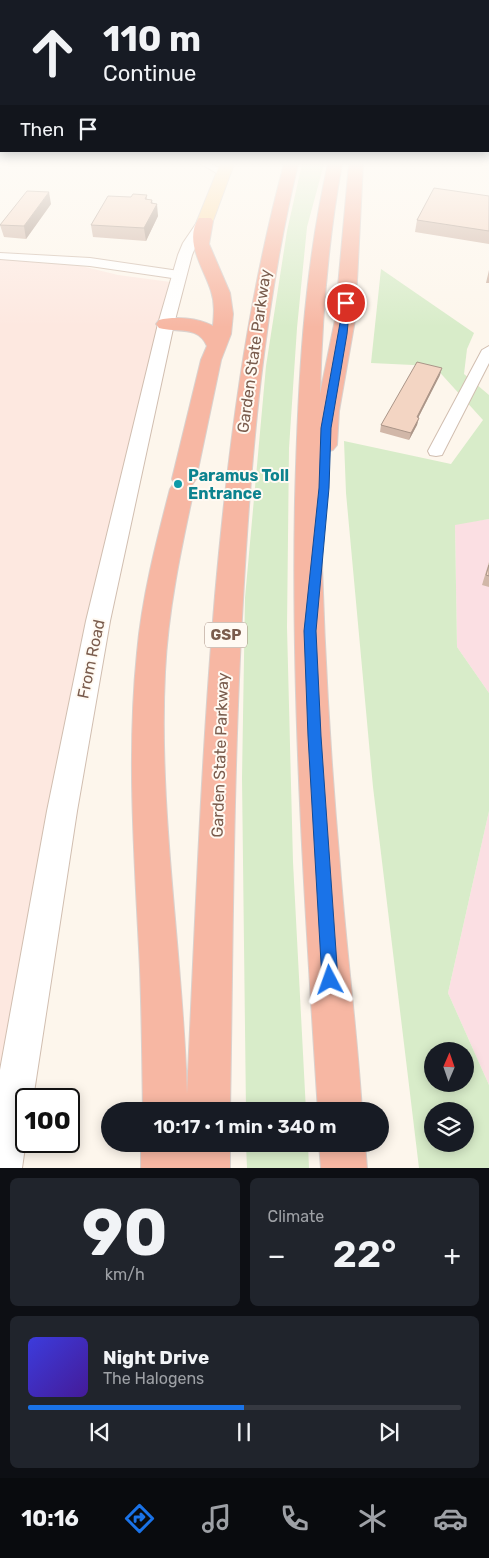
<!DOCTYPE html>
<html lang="en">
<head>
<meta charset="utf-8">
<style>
	body { margin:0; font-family:Rubik,sans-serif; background:#20242c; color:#f1f3f6; height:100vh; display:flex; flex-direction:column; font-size:19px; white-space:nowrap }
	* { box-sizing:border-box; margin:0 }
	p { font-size:16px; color:#9ea1a6 }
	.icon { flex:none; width:28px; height:28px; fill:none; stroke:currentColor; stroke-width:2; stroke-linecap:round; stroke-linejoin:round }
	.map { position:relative; height:1168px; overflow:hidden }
	.side { display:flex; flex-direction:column; gap:10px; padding:10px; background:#0d0f14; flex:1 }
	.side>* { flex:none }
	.hud { position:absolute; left:0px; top:0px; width:490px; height:152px; box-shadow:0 2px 12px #0003; background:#171b24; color:#f1f3f6; overflow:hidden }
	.needle { width:32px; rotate:2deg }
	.fabs { position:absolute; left:424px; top:1042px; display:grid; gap:10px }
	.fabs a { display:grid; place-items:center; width:50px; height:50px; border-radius:50%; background:#171b24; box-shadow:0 2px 12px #0003; font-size:25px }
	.speed { position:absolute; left:15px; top:1088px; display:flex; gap:10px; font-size:25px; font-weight:700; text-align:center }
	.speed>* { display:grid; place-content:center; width:65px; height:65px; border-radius:50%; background:#171b24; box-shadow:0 2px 12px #0003; line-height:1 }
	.speed .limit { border:2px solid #111; border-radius:8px; background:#fff; color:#111 }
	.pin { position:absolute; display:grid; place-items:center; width:42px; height:42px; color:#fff; margin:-21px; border:2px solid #fff; border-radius:50%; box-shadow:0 1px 5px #0007 }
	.me { position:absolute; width:55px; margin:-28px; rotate:356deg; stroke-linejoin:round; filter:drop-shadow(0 0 4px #0008) }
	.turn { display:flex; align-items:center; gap:18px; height:105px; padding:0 20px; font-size:22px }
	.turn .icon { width:65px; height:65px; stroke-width:2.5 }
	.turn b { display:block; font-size:35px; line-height:42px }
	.then { display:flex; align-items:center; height:48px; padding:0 20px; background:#0003; gap:10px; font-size:19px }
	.big { font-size:38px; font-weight:600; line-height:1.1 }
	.side .widget { flex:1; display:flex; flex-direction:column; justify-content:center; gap:8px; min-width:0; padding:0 18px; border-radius:8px; background:#20242c }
	.side .dial { align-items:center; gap:0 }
	.dial b { font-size:65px; line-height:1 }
	.song { display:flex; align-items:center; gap:15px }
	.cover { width:60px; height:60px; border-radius:8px; background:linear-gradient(135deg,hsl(240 70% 55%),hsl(260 70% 35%)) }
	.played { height:5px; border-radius:2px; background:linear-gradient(90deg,#1a73e8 50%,#363941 50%) }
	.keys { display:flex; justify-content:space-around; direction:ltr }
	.heat { display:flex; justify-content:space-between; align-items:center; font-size:28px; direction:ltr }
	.side .tiles { flex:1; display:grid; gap:10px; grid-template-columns:1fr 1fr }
	.widget:last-child { grid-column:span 2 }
	.trip { position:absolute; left:101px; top:1102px; width:288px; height:50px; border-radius:25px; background:#171b24; box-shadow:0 2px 12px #0003; font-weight:600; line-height:50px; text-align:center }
	.tab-bar { display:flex; height:80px; justify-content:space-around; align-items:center; background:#090b0e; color:#9ea1a6 }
	.tab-bar .icon { width:35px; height:35px }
	.tab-bar .active { color:#1a73e8 }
	.tab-bar b { font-size:22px; color:#f1f3f6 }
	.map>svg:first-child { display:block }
	.commercial { fill:#fde8e0 }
	.medical { fill:#fbdfe3 }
	.green { fill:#d8ecc9; fill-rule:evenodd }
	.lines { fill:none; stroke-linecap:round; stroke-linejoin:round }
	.minor-casing { stroke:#d1beb0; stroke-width:2 }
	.tertiary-casing { stroke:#d1beb0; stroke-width:2 }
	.primary-casing { stroke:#dad1cd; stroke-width:2 }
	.motorway-casing { stroke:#dad1cd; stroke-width:2 }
	.minor { fill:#fff; fill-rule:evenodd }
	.tertiary { fill:#fff; fill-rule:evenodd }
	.primary { fill:#fbd9a5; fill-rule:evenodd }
	.motorway { fill:#f7b7a3; fill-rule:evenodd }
	.wall { fill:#d1b7a8 }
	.shaded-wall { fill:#aa9588 }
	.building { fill:#f3d5c3; stroke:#aa9588 }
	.route { fill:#1a73e8; stroke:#114b97 }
	.culture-dot { fill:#0f9aa8; stroke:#fffaf3; stroke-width:2 }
	.labels { text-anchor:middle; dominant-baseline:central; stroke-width:4; stroke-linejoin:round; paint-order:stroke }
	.shield { fill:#fffaf3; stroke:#a28b7f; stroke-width:1 }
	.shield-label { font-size:15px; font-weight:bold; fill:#7a5c4d }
	.street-label { font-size:16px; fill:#7a5c4d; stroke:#fffaf3 }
	.culture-label { font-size:16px; font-weight:bold; fill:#0d838f; stroke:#fffaf3; text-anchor:start }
</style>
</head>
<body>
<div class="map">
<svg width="489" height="1168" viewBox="0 0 489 1168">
	<rect width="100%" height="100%" fill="#fdf6ec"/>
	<path class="commercial" d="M0,256L57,260L118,275L178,283L62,811L2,1168H0Z"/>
	<g class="medical">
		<path d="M489,519V693L457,647L455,524Z"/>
		<path d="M489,811V1085L448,993Z"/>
	</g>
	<g class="green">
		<path d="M302,164H324L307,227L297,328L289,448L287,627L293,862L306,1111H246L242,778L245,598L266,366L287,231Z"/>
		<path d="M381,269L474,333L467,349L464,374L489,395V519L455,525L457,647L489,693V811L448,993L489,1085V1168H419L373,787L346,493L344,441L451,464L483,420L434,366L371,363ZM432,1051H465V1084H432ZM432,1111H465V1144H432Z"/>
		<path d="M246,1144H308L309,1168H247Z"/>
	</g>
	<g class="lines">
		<defs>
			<g id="minor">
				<path d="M201,164H212L228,173L226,175H220Z"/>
				<path d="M0,253L90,258L179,271L185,275L179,279L90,266L0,259Z"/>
				<path d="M489,346V363L444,451L442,455L436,456L430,455L428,451L482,350Z"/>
			</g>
			<path id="tertiary" d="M205,217L212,221L197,243L192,255L174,324L110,621L77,811L33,1099H26V1140L22,1168H0V1070L47,811L86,621L158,324L178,255L183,243L200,218Z"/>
			<path id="primary" d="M220,164H234L213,221L211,224H199L197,221Z"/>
			<g id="motorway">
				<path d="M284,164H298C264,307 251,453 243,600C233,770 233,941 230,1111H143C142,1057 142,1003 139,948C134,850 127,751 137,653C142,597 156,543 170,489L174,483L172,479L201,360L207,346C198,325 177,333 159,328L156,324L159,320C175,316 198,318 213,326C214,315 215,303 211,291C204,268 183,241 199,218H211L213,221L209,244L230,293L233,314L231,334L221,360L196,479L192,485L194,489C181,549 168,610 165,672C158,813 183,953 187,1094C195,928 201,761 215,596C228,450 246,306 284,164Z"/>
				<path d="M328,164H342C328,240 322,317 320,394L335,320L349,164H363L355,320L339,411L337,445L333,450L325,452L320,451V458C321,594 328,730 340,866C346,948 357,1030 362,1111H318C305,908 291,704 295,501C298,387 303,275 328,164Z"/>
				<rect x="141" y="1144" width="89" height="24"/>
				<path d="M319,1144H365L367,1168H321Z"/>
			</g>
		</defs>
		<use href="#minor" class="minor-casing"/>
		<use href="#tertiary" class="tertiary-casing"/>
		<use href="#primary" class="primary-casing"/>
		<use href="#motorway" class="motorway-casing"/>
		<use href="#minor" class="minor"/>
		<use href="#tertiary" class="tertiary"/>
		<use href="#primary" class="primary"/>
		<use href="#motorway" class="motorway"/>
	</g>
	<g class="wall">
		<path d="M147,195V199L153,203L158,216L146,241L93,237L91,225Z"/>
		<path d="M489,196V244L415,232L417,220Z"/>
		<path d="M51,204L26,239L4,237L0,225Z"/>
		<path d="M489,270V283H486Z"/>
		<path d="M440,375L418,418L417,425L409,440L380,432L381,425Z"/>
		<path d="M489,562V587L482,585Z"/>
	</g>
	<g class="shaded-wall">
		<path d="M49,192L51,204L26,239L24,226Z"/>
		<path d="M152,200L153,210L157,204L158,216L146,241L144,228L151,203Z"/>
		<path d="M442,368L440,375L415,424L417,417Z"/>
		<path d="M419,418L417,425L409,440L411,433Z"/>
	</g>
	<g class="building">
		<path d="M434,188L489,196V231L417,220Z"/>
		<path d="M27,191L49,192L24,226L0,225Z"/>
		<path d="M133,194L147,195L145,199L152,200L151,203L157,204L144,228L91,225L108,196L131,197Z"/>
		<path d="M417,362L442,368L417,417L419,418L411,433L381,425Z"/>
		<path d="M489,565V576L486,575Z"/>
	</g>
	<linearGradient id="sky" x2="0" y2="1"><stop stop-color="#97c7e8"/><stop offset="0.5" stop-color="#fefbf6"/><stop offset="1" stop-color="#fefbf6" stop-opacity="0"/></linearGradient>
	<rect width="489" height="327" fill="url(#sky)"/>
	<path class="route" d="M344,301L350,303L347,334L331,428L329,488L316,631L321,736L338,980L336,986L330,989L324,986L322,980L308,736L304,631L319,488L321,428Z"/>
	<circle class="culture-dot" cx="178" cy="484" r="5"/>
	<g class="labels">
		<rect class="shield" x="205" y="622.5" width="42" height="25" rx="4"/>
		<g class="shield-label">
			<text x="226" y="635">GSP</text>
		</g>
		<g class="street-label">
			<text transform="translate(254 351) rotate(-82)">Garden State Parkway</text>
			<text transform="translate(91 659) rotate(-78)">From Road</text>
			<text transform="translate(220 755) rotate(-88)">Garden State Parkway</text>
		</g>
		<g class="culture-label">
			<text x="188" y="475">Paramus Toll<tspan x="188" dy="18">Entrance</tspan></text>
		</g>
	</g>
</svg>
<div class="fabs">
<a><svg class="needle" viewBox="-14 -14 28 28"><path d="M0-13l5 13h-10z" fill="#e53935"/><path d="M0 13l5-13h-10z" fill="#9ea1a6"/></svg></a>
<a><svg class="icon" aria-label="layers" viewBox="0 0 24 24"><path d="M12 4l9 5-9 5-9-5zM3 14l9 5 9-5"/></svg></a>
</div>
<div class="speed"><div class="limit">100</div></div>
<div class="pin" style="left:346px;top:303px;background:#d93025"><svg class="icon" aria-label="arrive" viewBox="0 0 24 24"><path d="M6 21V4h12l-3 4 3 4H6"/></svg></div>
<svg class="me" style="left:330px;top:980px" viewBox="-20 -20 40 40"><path d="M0-17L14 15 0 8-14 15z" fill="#1a73e8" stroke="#fff" stroke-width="4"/></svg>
<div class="trip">10:17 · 1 min · 340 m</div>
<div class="hud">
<div class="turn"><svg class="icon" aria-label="ahead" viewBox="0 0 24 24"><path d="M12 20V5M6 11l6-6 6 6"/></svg><div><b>110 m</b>Continue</div></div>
<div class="then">Then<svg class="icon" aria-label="arrive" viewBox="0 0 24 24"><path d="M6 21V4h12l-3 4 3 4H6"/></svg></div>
</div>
</div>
<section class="side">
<div class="tiles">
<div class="widget dial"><b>90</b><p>km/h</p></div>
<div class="widget"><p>Climate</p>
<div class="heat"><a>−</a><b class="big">22°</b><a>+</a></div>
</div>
<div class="widget">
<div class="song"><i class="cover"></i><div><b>Night Drive</b><p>The Halogens</p></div></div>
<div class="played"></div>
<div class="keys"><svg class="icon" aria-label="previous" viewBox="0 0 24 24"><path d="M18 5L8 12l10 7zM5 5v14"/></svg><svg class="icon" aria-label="pause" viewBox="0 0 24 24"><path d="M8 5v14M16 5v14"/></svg><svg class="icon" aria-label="next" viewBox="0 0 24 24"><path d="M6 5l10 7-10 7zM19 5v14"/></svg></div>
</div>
</div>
</section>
<nav class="tab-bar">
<b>10:16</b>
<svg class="icon active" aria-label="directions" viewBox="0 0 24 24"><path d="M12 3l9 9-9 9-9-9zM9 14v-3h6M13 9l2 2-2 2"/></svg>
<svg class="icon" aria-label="music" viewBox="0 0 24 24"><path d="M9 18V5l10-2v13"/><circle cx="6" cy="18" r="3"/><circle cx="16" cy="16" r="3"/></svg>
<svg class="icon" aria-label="phone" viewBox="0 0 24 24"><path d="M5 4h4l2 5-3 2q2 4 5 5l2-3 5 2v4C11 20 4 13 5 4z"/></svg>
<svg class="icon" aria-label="climate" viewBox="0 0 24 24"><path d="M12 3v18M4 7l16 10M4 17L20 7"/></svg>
<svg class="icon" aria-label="car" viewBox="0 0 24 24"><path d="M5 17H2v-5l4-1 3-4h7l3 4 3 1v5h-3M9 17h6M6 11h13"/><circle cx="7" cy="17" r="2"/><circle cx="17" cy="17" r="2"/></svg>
</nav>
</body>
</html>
